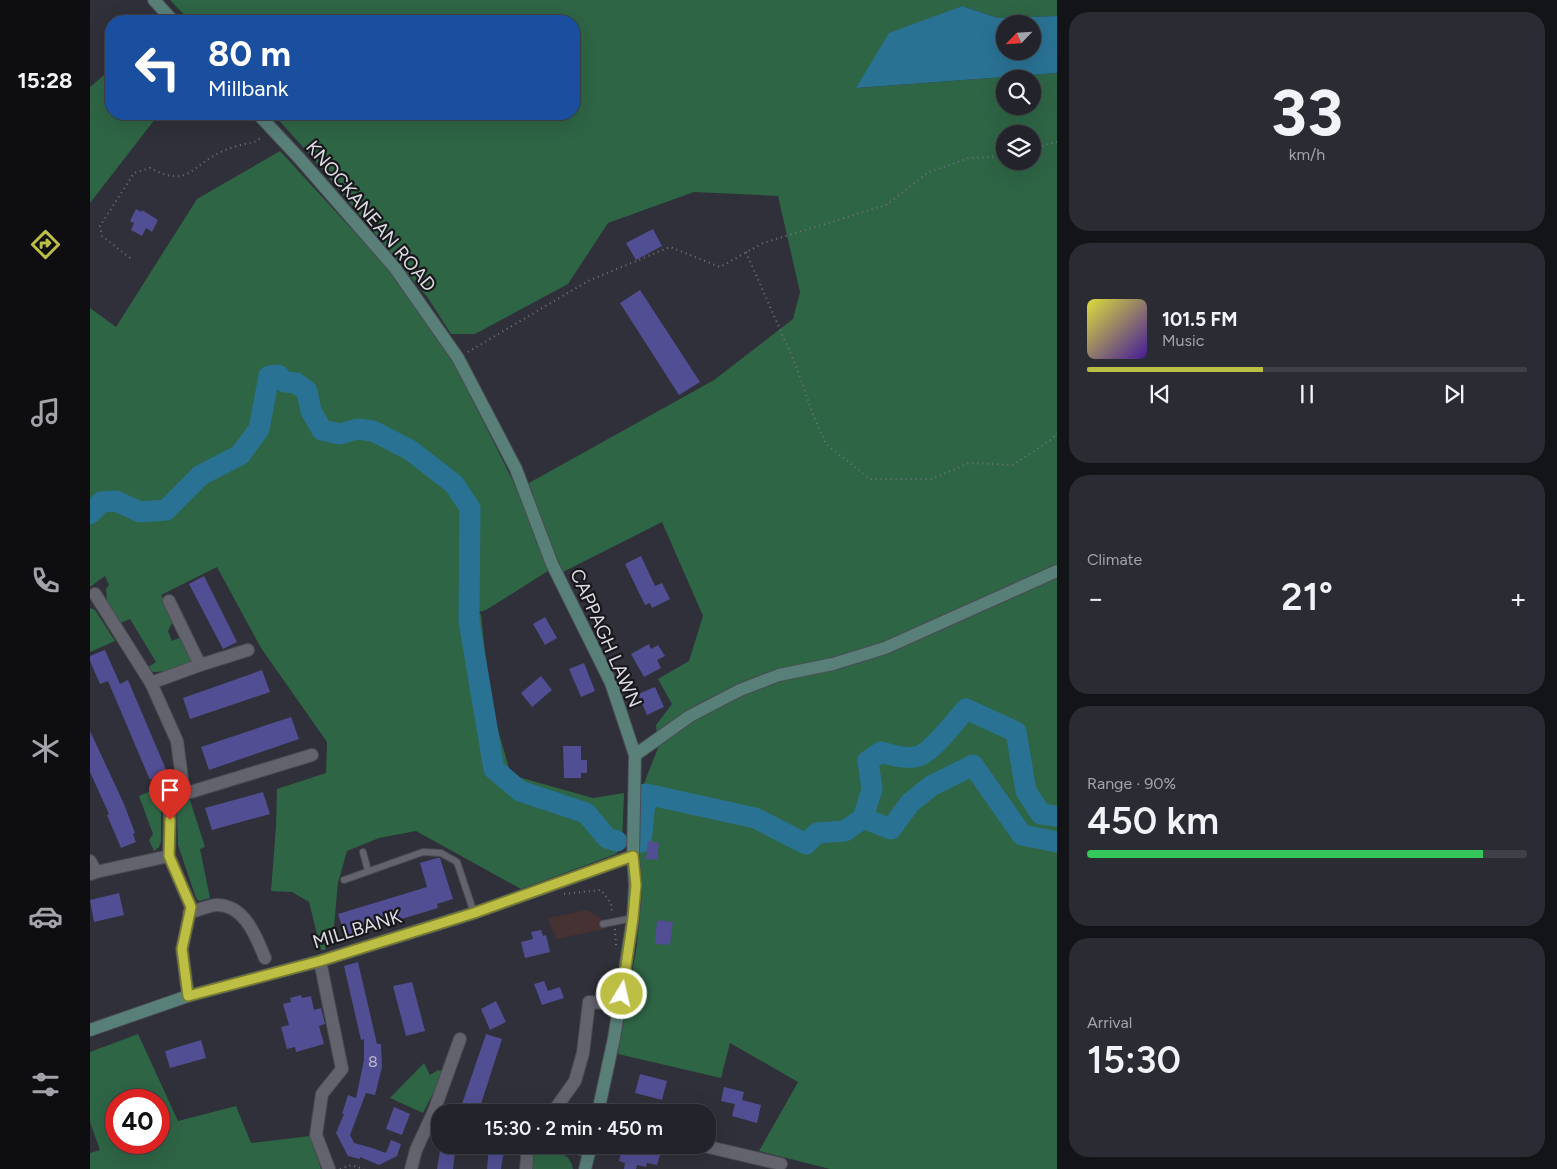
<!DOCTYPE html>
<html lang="en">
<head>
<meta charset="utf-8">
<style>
	body { margin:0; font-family:Figtree,sans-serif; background:#2b2c33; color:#f1f3f6; height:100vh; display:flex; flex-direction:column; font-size:19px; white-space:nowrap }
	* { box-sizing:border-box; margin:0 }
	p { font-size:16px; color:#a3a4a9 }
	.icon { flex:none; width:28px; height:28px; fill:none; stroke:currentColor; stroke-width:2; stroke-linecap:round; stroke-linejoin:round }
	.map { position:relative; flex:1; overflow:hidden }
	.drawer { display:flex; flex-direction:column; gap:12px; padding:12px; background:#131418; width:500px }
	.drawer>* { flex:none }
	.hud { position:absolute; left:15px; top:15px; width:475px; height:105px; border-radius:20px; box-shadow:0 5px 20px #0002,0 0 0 1px #404147; background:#1a4fa0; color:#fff; overflow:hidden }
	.needle { width:32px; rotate:245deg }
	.tools { position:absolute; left:906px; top:15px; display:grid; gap:10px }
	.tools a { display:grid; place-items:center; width:45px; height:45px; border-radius:50%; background:#23242b; box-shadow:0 5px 20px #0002,0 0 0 1px #404147; font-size:25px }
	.speed { position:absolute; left:15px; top:1089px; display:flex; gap:10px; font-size:25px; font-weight:700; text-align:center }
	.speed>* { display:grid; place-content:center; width:65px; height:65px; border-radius:50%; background:#23242b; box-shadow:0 5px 20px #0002,0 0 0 1px #404147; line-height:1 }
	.speed .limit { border:8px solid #d22; background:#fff; color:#111 }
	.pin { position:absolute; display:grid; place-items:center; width:42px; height:42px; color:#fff; margin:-51px -21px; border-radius:50% 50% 50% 0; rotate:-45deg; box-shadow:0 0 5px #0007 }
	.pin .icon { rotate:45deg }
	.me { position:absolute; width:55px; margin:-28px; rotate:9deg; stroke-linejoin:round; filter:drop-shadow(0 0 4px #0008) }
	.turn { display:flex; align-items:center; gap:18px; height:105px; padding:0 20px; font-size:22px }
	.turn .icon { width:65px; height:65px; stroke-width:2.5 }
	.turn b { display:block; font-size:35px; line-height:42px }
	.big { font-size:38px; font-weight:600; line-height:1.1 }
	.drawer .widget { flex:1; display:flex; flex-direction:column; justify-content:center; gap:8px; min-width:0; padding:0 18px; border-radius:20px; background:#2b2c33 }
	.drawer .dial { align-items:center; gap:0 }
	.dial b { font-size:65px; line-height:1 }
	.song { display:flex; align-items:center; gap:15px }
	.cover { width:60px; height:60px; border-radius:8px; background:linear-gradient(135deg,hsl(60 70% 55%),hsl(260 70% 35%)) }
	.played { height:5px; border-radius:2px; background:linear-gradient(90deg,#bcbf44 40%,#404147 40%) }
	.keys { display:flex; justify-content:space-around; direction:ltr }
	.heat { display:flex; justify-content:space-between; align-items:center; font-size:28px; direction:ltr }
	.charge { height:8px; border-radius:4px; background:linear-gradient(90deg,#34c759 90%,#404147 0) }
	.trip { position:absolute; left:341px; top:1104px; width:285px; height:50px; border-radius:20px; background:#23242b; box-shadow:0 5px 20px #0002,0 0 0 1px #404147; font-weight:600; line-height:50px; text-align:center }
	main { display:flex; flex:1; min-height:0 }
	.tabs { display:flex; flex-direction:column; width:90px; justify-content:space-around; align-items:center; background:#0e0e11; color:#a3a4a9 }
	.tabs .icon { width:35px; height:35px }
	.tabs .active { color:#bcbf44 }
	.tabs b { font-size:22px; color:#f1f3f6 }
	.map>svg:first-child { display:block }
	.industrial { fill:#463233 }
	.green { fill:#2e6545; fill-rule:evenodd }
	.water { fill:#2a7294; fill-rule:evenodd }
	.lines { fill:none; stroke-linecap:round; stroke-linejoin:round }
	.river { stroke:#2a7294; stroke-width:21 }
	.building { fill:#514e93 }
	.lane-casing { stroke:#4a4b52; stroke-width:8 }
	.street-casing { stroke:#4a4b52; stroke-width:14 }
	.secondary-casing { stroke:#4a4b52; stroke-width:14 }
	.path { stroke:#74757c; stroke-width:2; stroke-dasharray:1 4; stroke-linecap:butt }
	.lane { stroke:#63636e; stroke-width:6 }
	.street { stroke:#63636e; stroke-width:12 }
	.secondary { stroke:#587f78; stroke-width:12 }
	.route-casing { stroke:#7a7c2c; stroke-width:12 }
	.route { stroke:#bcbf44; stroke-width:9 }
	.labels { text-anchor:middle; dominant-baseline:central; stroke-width:4.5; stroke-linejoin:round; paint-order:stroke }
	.number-label { font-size:16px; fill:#b9b8ce }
	.street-label { font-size:19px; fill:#dcdce2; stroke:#18181c }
</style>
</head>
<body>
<main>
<nav class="tabs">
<b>15:28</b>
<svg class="icon active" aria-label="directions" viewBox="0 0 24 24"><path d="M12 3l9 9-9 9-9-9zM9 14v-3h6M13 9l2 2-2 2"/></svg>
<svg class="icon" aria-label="music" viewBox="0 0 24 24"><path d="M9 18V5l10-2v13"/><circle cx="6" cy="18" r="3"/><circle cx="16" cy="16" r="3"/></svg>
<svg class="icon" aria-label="phone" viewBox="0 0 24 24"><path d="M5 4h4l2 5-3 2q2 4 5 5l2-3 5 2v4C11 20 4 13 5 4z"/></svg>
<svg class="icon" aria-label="climate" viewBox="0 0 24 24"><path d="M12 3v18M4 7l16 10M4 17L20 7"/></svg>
<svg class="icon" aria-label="car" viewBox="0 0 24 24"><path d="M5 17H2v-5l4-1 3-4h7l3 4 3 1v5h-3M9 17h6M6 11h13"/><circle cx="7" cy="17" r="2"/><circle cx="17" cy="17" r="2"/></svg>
<svg class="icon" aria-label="filters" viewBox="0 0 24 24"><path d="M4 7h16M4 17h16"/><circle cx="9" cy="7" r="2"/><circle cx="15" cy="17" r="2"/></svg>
</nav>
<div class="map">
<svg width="967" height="1169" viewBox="0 0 967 1169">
	<rect width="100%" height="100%" fill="#2f3039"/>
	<path class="industrial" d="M497,910L511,918L515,929L466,939L458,918Z"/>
	<g class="green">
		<path d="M80,0H967V16L908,18L872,6L838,19L767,88L967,73V1169H740L669,1151L708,1082L640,1043L631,1078L528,1054L547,944L552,890L546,838L553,786L568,748L566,725L582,704L568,679L599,661L613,616L572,522L473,572L453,525L439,483L624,380L703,319L710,292L688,196L604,192L518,223L478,284L385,334H361L338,298L222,157L183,114H484V21H100ZM915,79H942V106H915ZM915,134H942V161H915Z"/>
		<path d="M21,69V114H69L0,203V87Z"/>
		<path d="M190,151L303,274L363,361L425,485L458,571L396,610L375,616L391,614L400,702L421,775L503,798L534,793L532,846L526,854L431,889L326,831L289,838L257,851L248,883L244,926L235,950H231L219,902L202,892L181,891L186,827L187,789L236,773L237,742L171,648L127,567L71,595L84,619L78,631L82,641L89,638L102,655L100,662C89,669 76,672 63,672L58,667L66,662L40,619L31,623L17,601L16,589L19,585L15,576L0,587V308L26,327L107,199Z"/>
		<path d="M0,608L5,610L25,641L0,652Z"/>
		<path d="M84,781L71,797V842L69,847L64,851L59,840L63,834L49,796Z"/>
		<path d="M100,800L115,847L110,849L120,898L109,901L106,898L88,845L87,811C90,804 94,802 100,800Z"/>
		<path d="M48,1034L88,1121L146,1106L161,1143L220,1136L231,1169H0V1153L10,1150L0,1122V1052ZM26,1100H69V1142H26Z"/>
		<path d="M334,1063L340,1075L348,1070L351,1071L352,1076L333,1113L300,1098Z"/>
		<path d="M443,1145L447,1147L451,1145C464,1150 481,1153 483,1169H441Z"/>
	</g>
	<path class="water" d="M872,6L908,18L967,16V73L766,88L799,33ZM915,24H942V51H915Z"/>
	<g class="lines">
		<g class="river">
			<path d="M0,514L11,502L26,501L50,512L76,510L111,475L150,455L169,429L179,376L188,375L195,382L206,383L217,391L221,411L232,430L250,434L267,429L283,431L320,450L364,484L380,508L379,621L404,769L430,791L496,813L517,838L527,841"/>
			<path d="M773,818L801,829L820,803L841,786L883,765L932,835L967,842"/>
			<path d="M551,842L556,794L665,818L716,844L727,833L755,831L773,818L782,789L778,761L791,752C803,755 816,760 829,756C842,752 866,720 876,709L926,732L936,791L951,814L967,816"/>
		</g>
	</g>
	<g class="building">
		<path d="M46,209L51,212L52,210L68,220L62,232L56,228L52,236L41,230L44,223L40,221Z"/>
		<path d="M563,229L572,246L546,260L536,243Z"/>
		<path d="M550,290L610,382L589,395L530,303Z"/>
		<path d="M551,556L565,586L572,583L580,599L562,608L560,603L555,605L535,564Z"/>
		<path d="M114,576L147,642L133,649L99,584Z"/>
		<path d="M455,617L467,638L455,645L443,624Z"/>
		<path d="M559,644L561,649L568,645L575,656L567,660L571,668L554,677L541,654Z"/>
		<path d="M15,650L30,684L38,680L77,772L60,780L18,681L10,684L0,661V656Z"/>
		<path d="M494,663L505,691L491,697L479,669Z"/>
		<path d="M172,670L180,692L100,719L93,698Z"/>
		<path d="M451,676L462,690L442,707L431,693Z"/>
		<path d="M565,687L574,707L557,715L548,694Z"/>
		<path d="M201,717L209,739L119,770L111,747Z"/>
		<path d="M0,731L34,804L45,833L43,834L46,842L31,848L17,815L19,814L0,772Z"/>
		<path d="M473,746H491V760H497V773H491V778H474Z"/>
		<path d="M173,792L180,814L122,830L115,808Z"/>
		<path d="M558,841L569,843L567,860L556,859Z"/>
		<path d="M347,858H350L363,899L347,904L348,908L255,936L248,914L337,887L330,863Z"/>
		<path d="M29,893L34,915L4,922L0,900Z"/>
		<path d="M567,920L583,922L580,945L565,944Z"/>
		<path d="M451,930L453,936L456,935L460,952L435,958L431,942L443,939L441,932Z"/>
		<path d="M268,962L287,1044H291L292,1067L285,1095L276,1093L260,1135L264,1143L282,1148L296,1153L301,1140L311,1144L307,1156L289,1165L270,1157V1159L258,1156L246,1133L254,1114H252L258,1095L266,1098L274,1060V1039L271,1040L254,966Z"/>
		<path d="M454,981L458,991L470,987L474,998L452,1005L444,984Z"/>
		<path d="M322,982L335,1031L316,1036L303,986Z"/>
		<path d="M211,995L212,998L221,996L224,1010L231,1008L235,1024L229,1026L234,1044L206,1052L205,1047L197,1049L191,1027L199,1025L193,1004L201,1002L200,998Z"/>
		<path d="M406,1001L416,1022L400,1030L391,1009Z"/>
		<path d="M396,1034L412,1039L389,1110L372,1104Z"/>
		<path d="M111,1040L116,1058L80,1068L75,1051Z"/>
		<path d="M550,1074L577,1081L572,1100L545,1093Z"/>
		<path d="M634,1087L654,1092L652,1100L671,1105L667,1123L642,1116L645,1104L631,1101Z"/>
		<path d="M304,1107L320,1114L312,1135L296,1129Z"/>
		<path d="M351,1145H366L363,1169H347Z"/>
		<path d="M399,1145H415L411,1169H397Z"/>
		<path d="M532,1146L570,1155L567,1165L557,1163L556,1167L547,1165L546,1169H534L535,1163L529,1161Z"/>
	</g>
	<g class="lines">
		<defs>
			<g id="lane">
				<path d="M273,852L278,871"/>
				<path d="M254,880L333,852L351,853L367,862L384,913"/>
				<path d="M513,924L543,918"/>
			</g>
			<g id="street">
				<path d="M5,594L61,683L87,741L94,794L80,802L79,856L101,907L92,949L98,996"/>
				<path d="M110,665L158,650"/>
				<path d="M61,683L110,665L79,601"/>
				<path d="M94,794L222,755"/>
				<path d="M0,861L6,872L0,874"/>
				<path d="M6,872L79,856"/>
				<path d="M99,913C108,910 117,906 126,905C154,904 166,936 175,958"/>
				<path d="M230,961L252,1069L232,1094L226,1135L239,1169"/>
				<path d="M463,1112L485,1081L493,1053L499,1002L513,1003"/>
				<path d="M480,1145L499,1152"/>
				<path d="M610,1145L691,1164"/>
				<path d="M321,1169L326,1150L344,1111L370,1039"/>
				<path d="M436,1169L438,1145"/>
			</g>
			<g id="secondary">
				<path d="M64,0L83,21"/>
				<path d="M168,114L210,159L305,268L368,358L426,469L462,564L521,683L545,755L543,856L545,885L543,918L524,1038L508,1112"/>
				<path d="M545,755L600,716L650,690L689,675L743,664L795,648L967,571"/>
				<path d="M0,1030L98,996L230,961L384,913L543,856"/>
				<path d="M495,1169L501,1145"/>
			</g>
		</defs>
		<use href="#lane" class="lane-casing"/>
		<use href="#street" class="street-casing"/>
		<use href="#secondary" class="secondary-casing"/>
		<g class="path">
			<path d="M942,148L967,142"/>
			<path d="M656,252L707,368L722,412L736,444L780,479H842L879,463L923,465L962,439L967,433"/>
			<path d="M40,258L12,236L10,226L44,173L60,168C100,189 101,165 133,151C144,146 156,144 167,141L172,137"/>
			<path d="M378,352L498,281L580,247L630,267L673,243L796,205L839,172L879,158L915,156"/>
			<path d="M474,894L511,890L521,903L522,912"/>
			<path d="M525,929L526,945"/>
			<path d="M250,1169L261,1165L274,1169"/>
		</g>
		<use href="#lane" class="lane"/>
		<use href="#street" class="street"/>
		<use href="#secondary" class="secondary"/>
	</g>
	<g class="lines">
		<defs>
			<path id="route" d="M80,820L79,856L101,907L92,949L98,996L230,961L384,913L543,856L546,885L543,918L532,994"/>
		</defs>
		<use href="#route" class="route-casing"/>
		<use href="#route" class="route"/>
	</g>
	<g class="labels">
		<g class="number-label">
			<text x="283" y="1061">8</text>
		</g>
		<g class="street-label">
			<text transform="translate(281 216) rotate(50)">KNOCKANEAN ROAD</text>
			<text transform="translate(516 638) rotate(66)">CAPPAGH LAWN</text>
			<text transform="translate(267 929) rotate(-17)">MILLBANK</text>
		</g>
	</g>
</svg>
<div class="tools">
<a><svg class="needle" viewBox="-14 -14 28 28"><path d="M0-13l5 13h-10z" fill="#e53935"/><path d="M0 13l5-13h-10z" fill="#a3a4a9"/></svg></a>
<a><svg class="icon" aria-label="search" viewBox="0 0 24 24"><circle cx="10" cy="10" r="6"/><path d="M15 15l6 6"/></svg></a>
<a><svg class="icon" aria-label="layers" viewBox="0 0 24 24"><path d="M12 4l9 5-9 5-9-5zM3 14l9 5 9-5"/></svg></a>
</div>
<div class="speed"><div class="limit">40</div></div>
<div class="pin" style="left:80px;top:820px;background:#d93025"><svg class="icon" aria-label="arrive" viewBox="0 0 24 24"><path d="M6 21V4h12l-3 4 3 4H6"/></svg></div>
<svg class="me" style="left:532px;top:994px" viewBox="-20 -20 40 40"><circle r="17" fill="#bcbf44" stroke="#fff" stroke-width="3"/><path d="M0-11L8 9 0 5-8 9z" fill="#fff"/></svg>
<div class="trip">15:30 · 2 min · 450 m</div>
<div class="hud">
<div class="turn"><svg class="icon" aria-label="left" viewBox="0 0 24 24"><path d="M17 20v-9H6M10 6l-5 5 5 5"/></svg><div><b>80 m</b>Millbank</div></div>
</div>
</div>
<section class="drawer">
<div class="widget dial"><b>33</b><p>km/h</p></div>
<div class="widget">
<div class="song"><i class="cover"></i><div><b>101.5 FM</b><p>Music</p></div></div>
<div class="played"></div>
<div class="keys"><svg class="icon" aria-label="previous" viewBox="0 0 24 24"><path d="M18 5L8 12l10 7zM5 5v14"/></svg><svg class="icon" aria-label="pause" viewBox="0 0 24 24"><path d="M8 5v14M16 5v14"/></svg><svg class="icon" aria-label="next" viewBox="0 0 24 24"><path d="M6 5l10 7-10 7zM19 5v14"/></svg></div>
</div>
<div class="widget"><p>Climate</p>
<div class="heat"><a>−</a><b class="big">21°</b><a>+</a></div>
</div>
<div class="widget"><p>Range · 90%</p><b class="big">450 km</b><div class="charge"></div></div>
<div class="widget"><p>Arrival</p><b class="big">15:30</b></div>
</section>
</main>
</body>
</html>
